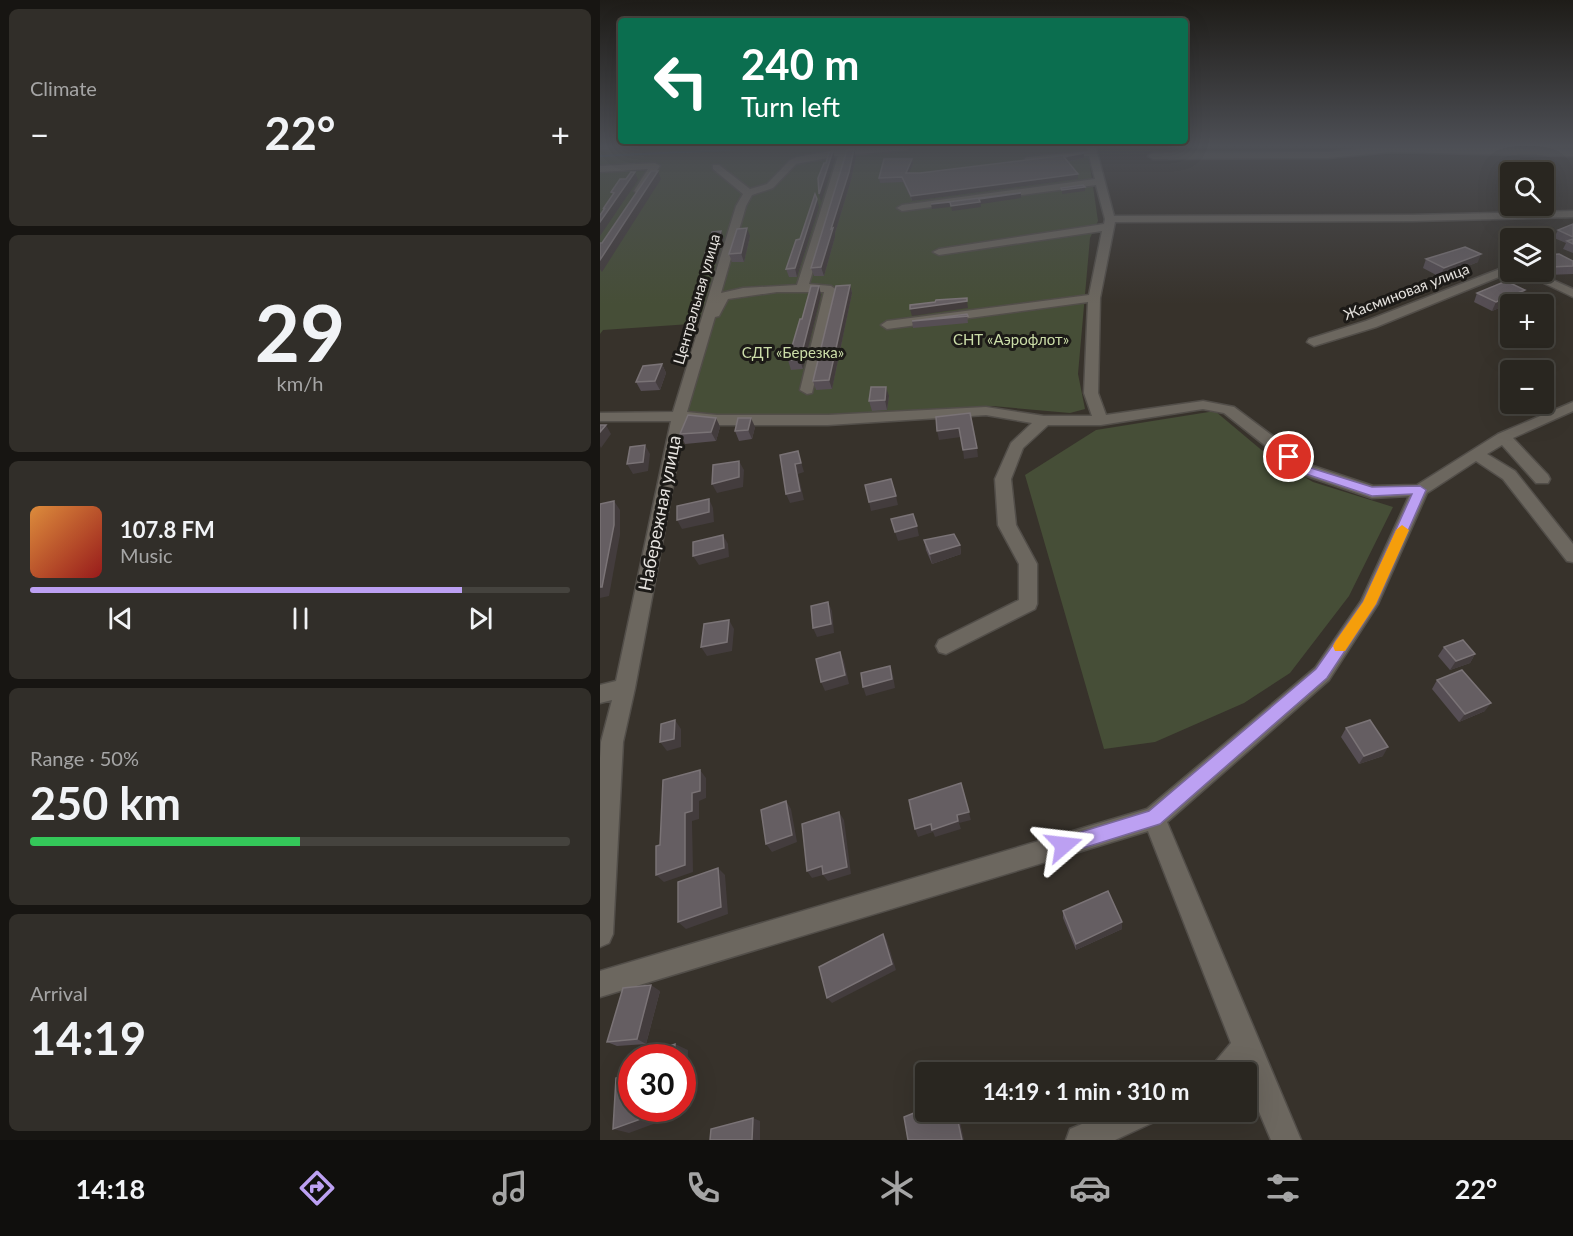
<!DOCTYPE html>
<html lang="en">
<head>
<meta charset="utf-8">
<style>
	body { margin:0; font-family:Lato,sans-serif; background:#312e29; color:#f1f3f6; height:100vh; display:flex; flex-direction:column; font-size:22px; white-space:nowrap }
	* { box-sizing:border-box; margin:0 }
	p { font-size:20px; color:#a5a5a5 }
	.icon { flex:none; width:33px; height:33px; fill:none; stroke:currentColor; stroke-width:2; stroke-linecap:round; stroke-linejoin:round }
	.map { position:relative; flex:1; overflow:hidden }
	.sheet { display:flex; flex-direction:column; gap:9px; padding:9px; background:#171512; width:600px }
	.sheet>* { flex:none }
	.hud { position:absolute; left:18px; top:18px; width:570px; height:126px; border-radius:6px; box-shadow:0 6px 24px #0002,0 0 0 2px #45433e; background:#0b6e4f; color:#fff; overflow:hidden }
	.tools { position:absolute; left:900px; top:162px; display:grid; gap:12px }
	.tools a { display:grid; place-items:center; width:54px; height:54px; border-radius:6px; background:#292620; box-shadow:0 6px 24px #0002,0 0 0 2px #45433e; font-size:30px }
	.speed { position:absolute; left:18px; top:1044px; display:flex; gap:12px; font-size:30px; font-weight:700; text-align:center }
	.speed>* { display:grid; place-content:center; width:78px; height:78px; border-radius:50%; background:#292620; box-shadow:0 6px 24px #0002,0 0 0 2px #45433e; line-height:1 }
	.speed .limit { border:9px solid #d22; background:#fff; color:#111 }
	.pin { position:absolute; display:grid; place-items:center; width:51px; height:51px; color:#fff; margin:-26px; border:3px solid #fff; border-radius:50%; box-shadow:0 2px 6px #0007 }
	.me { position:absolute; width:66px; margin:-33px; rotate:73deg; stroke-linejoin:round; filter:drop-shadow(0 0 4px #0008) }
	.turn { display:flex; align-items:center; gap:21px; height:126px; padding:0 24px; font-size:27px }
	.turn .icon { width:78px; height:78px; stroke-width:2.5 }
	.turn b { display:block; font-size:42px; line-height:51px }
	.big { font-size:45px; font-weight:700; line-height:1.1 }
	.sheet .card { flex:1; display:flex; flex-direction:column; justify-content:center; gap:9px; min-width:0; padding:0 21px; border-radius:9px; background:#312e29 }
	.sheet .dial { align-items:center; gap:0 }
	.dial b { font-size:78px; line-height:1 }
	.song { display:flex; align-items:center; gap:18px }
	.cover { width:72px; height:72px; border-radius:9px; background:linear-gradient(135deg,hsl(30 70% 55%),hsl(0 70% 35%)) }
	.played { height:6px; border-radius:3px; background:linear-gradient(90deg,#bca0f2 80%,#45433e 80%) }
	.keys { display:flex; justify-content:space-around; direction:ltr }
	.heat { display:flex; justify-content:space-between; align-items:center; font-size:33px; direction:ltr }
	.charge { height:9px; border-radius:4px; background:linear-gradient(90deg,#34c759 50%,#45433e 0) }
	.trip { position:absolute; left:315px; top:1062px; width:342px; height:60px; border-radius:6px; background:#292620; box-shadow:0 6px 24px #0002,0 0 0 2px #45433e; font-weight:700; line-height:60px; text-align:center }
	.tabs { display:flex; height:96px; justify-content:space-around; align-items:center; background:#100f0d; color:#a5a5a5 }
	.tabs .icon { width:42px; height:42px }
	.tabs .current { color:#bca0f2 }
	.tabs b { font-size:27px; color:#f1f3f6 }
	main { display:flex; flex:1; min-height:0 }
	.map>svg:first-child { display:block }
	.green { fill:#464e37 }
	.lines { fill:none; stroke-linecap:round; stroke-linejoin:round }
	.stream { stroke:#385465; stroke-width:2 }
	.minor-casing { stroke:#524e49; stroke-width:3 }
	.minor { fill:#6c675f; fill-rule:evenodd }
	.wall { fill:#564e54 }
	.shaded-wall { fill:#433c3d }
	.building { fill:#655e62; stroke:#7a7376; stroke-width:1.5 }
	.route { fill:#bca0f2; stroke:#7a689d; stroke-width:1.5 }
	.slow { fill:#f59e0b }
	.labels { text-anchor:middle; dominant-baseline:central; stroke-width:6; stroke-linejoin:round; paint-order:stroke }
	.far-street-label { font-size:15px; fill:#e6e3df; stroke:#1c1a17 }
	.far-park-label { font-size:15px; fill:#ccdea9; stroke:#1c1a17 }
	.street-label { font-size:18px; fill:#e6e3df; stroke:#1c1a17 }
</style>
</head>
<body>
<main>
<section class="sheet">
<div class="card"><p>Climate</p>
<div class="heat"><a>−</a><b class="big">22°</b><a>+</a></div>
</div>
<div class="card dial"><b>29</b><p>km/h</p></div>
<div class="card">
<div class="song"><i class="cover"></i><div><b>107.8 FM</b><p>Music</p></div></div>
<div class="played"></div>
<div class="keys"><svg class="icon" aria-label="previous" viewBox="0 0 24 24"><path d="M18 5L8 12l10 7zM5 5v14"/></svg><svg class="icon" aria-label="pause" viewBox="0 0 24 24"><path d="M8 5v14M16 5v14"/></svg><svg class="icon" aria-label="next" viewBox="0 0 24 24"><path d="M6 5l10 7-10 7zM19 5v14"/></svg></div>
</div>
<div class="card"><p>Range · 50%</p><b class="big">250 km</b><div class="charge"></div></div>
<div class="card"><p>Arrival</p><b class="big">14:19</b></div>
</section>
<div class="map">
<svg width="973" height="1140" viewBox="0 0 973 1140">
	<rect width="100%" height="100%" fill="#37322b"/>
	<g class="green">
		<path d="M0,145H487L498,221L490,238L478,374L485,409L470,413L392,406L218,418L80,416L105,323L3,330L0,334Z"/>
		<path d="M615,411L671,458L713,482L793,507L749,596L690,673L644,703L555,742L504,749L425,475L496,430Z"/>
	</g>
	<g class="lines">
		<path class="stream" d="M0,156L233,145"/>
		<defs>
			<g id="minor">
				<path d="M0,145H10L12,147L0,150Z"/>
				<path d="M304,145L308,148L307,150L247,155L209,284L231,286L237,290L212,393L207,394L200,390L224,292H177L128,299L119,316L115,317L87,412L117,415H228L386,407L444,416H492L484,393L488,302L287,329L281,325L287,321L489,295L502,231L339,255L333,252L339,249L504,224L505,219L496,185L302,211L297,208L302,205L495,179L489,156L425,162V158L428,157L488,151L487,145H495L514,216L813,215L973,211V217L813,221L515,222L500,298L498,393L506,415L603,401L634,407L713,466L773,486L817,485L898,434L973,402V411L913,438L948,475L950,479L948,483H936L902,445L887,454L915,471L973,544V562L967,561L903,479L876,461L827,493L778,604L729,680L567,822L701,1140H671L646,1081V1072H611L615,1062L631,1043L548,831L0,997V971L547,809L715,668L761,601L809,496L772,498L701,474L624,413L603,409L501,425H448L423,448L411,479L416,525L437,564V604L435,609L346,654L339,652L336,646L339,640L419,600V564L398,525L395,479L411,443L432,423L386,415L228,425H117L85,421L35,688L23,742L13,934L9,943L0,947V758L1,742L12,700L0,703V685L16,681L71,421H0V413L73,412L136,206L143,194L113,169V165H119L150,189L167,184L190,160L197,157L236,150ZM238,156L197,285L143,288L121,293L146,206L152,195L173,188L196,164Z"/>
				<path d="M791,146L973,150V156L791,152L728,158L553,159L548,156L553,153L728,152Z"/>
				<path d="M55,163L60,166L42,193L39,194L34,191L48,169L0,172V166Z"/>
				<path d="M910,265L911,272L776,327L714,346L707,342L709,339L766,321Z"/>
				<path d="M921,272H935L973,289V297Z"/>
				<path d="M511,1112H559L554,1122L515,1140H466L470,1129Z"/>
			</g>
		</defs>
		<use href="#minor" class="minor-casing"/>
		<use href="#minor" class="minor"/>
	</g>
	<g class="wall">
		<path d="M254,149L256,157L251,180L235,233V237L224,276H214L211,268Z"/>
		<path d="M484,158L467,162L478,179L312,201L303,182L280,183L279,178L312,159L313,164L309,173H320Z"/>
		<path d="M219,207L197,277H189L186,269L200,239Z"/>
		<path d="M973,224V253L963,249L966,243L954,238L958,230Z"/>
		<path d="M150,236L144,262H132L129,254Z"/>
		<path d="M124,238L116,264H106L104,257Z"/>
		<path d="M944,255L973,261V274L947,275L943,272H944Z"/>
		<path d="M826,259L878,262L840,277L823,268Z"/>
		<path d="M250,285L252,293L232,389L216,390L213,381Z"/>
		<path d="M219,286L221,295L203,369L191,370L188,360L202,319Z"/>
		<path d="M877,293L921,299L892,311L874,302Z"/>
		<path d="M367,314L368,323L313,328L312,321Z"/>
		<path d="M62,364L66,373L60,390L41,391L36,382Z"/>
		<path d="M289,396L287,410L272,411L269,401Z"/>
		<path d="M116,418L120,427L116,441L85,444L80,434Z"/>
		<path d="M155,427L152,439L139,441L135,431Z"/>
		<path d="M324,540L360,545L361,554L332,564L326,550Z"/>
		<path d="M844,647L875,654L870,663L850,670L838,656Z"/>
		<path d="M837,680L885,711L859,722L832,689Z"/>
		<path d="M746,728L783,756L759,764L741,737Z"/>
		<path d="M463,911L522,929L476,950L463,918Z"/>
		<path d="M60,991L46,1044L17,1046L7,1042Z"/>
	</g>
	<g class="shaded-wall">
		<path d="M254,149L256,157L251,180L235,233V237L224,276L221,267Z"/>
		<path d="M233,151L235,159L221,202L219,194Z"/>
		<path d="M484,153V158L464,162V157Z"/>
		<path d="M312,159L313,164L307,178L306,173Z"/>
		<path d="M58,171L61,179L2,272L0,269V260Z"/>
		<path d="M35,172L38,180L0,236V222Z"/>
		<path d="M478,174V179L312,201L311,196Z"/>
		<path d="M485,187V191L462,194V190Z"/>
		<path d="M421,193V198L381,204V207L352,211L351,206L379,199Z"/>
		<path d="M217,199L219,207L197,277L195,268Z"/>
		<path d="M350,202V207L332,209L331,204Z"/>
		<path d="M147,228L150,236L144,262L141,253Z"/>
		<path d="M121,231L124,238L116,264L113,257Z"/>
		<path d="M881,254L878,262L840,277L844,268Z"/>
		<path d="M250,285L252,293L232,389L229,380Z"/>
		<path d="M219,286L221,295L203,369L200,360Z"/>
		<path d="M925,290L921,299L892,311L896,302Z"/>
		<path d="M367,301L368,308L312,316L310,309Z"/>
		<path d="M62,364L66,373L60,390L55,381Z"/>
		<path d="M286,387L289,396L287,410L285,400Z"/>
		<path d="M116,418L120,427L116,441L111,432Z"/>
		<path d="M151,418L155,427L152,439L148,430Z"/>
		<path d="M6,425L11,434L1,448L0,446V432Z"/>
		<path d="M359,428L361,437L339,440L337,431Z"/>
		<path d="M45,445L50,454L48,471L33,474L27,464Z"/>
		<path d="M377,448L378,457L364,459L363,450Z"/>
		<path d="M198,451L204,472L198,474L204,500L190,503L186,494Z"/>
		<path d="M139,461L144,470L143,487L117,493L112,484Z"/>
		<path d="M296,496L298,505L271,511L269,502Z"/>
		<path d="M109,499L113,508L114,522L82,529L77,520Z"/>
		<path d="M14,501L20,510V535L9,596L0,598V587Z"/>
		<path d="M317,526L319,536L298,541L295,532Z"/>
		<path d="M123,535L128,544L129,557L99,565L93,556Z"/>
		<path d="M360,545L361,554L332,564L330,554Z"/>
		<path d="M228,602L232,611L234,633L217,637L213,628Z"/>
		<path d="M129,620L134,629L132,651L107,656L101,647Z"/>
		<path d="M240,652L244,661L249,684L225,691L221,682Z"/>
		<path d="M875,654L870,663L850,670L856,661Z"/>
		<path d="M290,666L293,675L295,688L266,696L263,687Z"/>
		<path d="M891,703L885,711L859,722L865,714Z"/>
		<path d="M75,720L81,729V747L67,751L60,742Z"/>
		<path d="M788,747L783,756L759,764L764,756Z"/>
		<path d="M100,770L106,778V798L99,801V819L92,821L93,872L64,882L56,875L85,813Z"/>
		<path d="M361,783L371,820L359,823L361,829L335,837L333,832L318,837L315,829L357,815Z"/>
		<path d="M186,801L191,809L197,842L172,852L166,844Z"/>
		<path d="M239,812L244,820L251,874L228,881L223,875L212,878L207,871Z"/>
		<path d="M118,868L125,875L128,914L86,929L78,922Z"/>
		<path d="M522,922V929L476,950V944Z"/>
		<path d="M283,934L287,941L296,970L232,1003L227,998Z"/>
		<path d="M51,985L60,991L46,1044L37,1039Z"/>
		<path d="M75,1044L88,1050L87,1097L82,1098V1058H74Z"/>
		<path d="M53,1108H67V1119L29,1133L13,1129Z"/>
		<path d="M356,1112H358L364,1140H362Z"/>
		<path d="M153,1118L160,1121V1140H152Z"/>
	</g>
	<g class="building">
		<path d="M254,149L249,172L231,229L233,228L221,267L211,268L247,150Z"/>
		<path d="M233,151L219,194L218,178L224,163H226L229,152Z"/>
		<path d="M484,153L464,157L478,174L311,196L302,177L279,178L284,159H312L306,173H320Z"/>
		<path d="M51,171H58L0,260V243H2Z"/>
		<path d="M31,172H35L0,222V215L5,208L3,209L14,193L11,192L20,179H26Z"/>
		<path d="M483,185L485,187L462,190L461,188Z"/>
		<path d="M421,193L379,199L380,202L351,206L350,202L331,204Z"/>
		<path d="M215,194L217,199L195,268L186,269L196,240L200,239Z"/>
		<path d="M973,224V237L958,230Z"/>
		<path d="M147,228L141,253L129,254L137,229Z"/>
		<path d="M121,231L113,257H104L112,232Z"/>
		<path d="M973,239V244L967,241Z"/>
		<path d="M865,247L881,254L844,268L826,259Z"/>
		<path d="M959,254L973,261V266L950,267L944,262V255Z"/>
		<path d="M906,281L925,290L896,302L877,293Z"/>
		<path d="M250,285L229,380L213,381L236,286Z"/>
		<path d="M211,286H219L200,360H188L200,319H202Z"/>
		<path d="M367,298V301L310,309V305L335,302L336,300Z"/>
		<path d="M367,314L368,316L312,321Z"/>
		<path d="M62,364L55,381L36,382L43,366Z"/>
		<path d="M271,387H286L285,400L269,401Z"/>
		<path d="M370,413L377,448L363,450L359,428L337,431L336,417Z"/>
		<path d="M88,415L116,418L111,432L80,434Z"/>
		<path d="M138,418H151L148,430L135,431Z"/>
		<path d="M0,425H6L0,432Z"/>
		<path d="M45,445L43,462L27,464L30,447Z"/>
		<path d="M198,451L201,463L195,464L200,491L186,494L180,455Z"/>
		<path d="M139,461V477L112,484L113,465Z"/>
		<path d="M291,479L296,496L269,502L265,485Z"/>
		<path d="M109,499V512L77,520V506Z"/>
		<path d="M14,501V525L2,587H0V504Z"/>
		<path d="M313,514L317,526L295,532L291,519Z"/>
		<path d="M354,534L360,545L330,554L324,540Z"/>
		<path d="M123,535L124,548L93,556V542Z"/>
		<path d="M228,602L231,624L213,628L211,606Z"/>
		<path d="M129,620L127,642L101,647L104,624Z"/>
		<path d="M863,640L875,654L856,661L844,647Z"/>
		<path d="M240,652L245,675L221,682L216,659Z"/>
		<path d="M290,666L292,679L263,687L261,673Z"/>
		<path d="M862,670L891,703L865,714L837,680Z"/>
		<path d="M75,720L74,739L60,742L61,724Z"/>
		<path d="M770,720L788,747L764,756L746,728Z"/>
		<path d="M100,770V791L92,793V811L85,813V865L56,875V846L60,845L63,780Z"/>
		<path d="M361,783L369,812L357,815L358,821L332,830L331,824L315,829L309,800Z"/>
		<path d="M186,801L192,835L166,844L161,810Z"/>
		<path d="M239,812L247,867L223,874L222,866L207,871L202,824Z"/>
		<path d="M118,868L121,907L78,922V882Z"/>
		<path d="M508,891L522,922L476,944L463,911Z"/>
		<path d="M283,934L292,964L227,998L219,967Z"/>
		<path d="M51,985L37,1039L7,1042L23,988Z"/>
		<path d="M75,1044L74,1058H36Z"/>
		<path d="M32,1059V1108H53L52,1115L13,1129L16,1078L29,1074V1060Z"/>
		<path d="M326,1108V1112H356L362,1140H308L304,1117Z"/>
		<path d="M153,1118L152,1140H110L111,1129Z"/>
	</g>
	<linearGradient id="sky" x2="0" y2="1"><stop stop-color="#1e1c18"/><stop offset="0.48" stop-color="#4d4f55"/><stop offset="1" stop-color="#4d4f55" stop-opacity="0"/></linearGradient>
	<rect width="973" height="304" fill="url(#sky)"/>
	<path class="route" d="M689,453L711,468L772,487L820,486L826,490L776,604L727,678L560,824L464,854L458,852L455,845L458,839L549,811L716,669L763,602L812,494L772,496L703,473L685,459V454Z"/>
	<path class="slow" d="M802,525L809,530L776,604L745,651H735L733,646L735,642L763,602L796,530Z"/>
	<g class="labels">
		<g class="far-street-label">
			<text transform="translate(806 291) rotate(-21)">Жасминовая улица</text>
			<text transform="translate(96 299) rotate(-74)">Центральная улица</text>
		</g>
		<g class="far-park-label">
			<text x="411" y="339">СНТ «Аэрофлот»</text>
			<text x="193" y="352">СДТ «Березка»</text>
		</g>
		<g class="street-label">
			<text transform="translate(59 513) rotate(-79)">Набережная улица</text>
		</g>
	</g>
</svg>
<div class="tools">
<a><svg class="icon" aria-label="search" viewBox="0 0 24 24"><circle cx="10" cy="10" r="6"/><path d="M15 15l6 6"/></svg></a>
<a><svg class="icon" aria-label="layers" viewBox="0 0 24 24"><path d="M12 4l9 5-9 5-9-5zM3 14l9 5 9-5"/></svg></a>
<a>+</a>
<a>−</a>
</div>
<div class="speed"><div class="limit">30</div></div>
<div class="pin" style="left:689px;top:457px;background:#d93025"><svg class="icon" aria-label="arrive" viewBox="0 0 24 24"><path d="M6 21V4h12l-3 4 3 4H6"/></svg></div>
<svg class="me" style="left:464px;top:845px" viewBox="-20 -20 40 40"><path d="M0-17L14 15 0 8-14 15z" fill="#bca0f2" stroke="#fff" stroke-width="4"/></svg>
<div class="trip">14:19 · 1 min · 310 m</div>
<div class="hud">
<div class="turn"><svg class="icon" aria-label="left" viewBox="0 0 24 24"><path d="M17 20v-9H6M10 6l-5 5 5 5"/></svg><div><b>240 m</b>Turn left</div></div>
</div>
</div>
</main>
<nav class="tabs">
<b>14:18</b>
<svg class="icon current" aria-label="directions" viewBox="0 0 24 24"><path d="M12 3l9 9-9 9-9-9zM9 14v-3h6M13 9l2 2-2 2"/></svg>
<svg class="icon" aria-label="music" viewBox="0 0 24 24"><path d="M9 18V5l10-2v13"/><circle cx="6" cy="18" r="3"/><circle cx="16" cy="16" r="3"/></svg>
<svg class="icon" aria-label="phone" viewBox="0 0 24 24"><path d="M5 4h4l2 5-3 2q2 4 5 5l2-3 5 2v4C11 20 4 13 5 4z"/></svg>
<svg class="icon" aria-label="climate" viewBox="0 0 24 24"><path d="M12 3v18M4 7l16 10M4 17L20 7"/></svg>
<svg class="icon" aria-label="car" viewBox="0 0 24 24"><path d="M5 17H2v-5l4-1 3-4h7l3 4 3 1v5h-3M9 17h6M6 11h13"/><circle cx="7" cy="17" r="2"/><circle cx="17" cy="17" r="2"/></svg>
<svg class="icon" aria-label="filters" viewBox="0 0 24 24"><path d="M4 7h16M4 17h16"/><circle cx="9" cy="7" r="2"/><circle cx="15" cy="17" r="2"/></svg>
<b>22°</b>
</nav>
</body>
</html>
